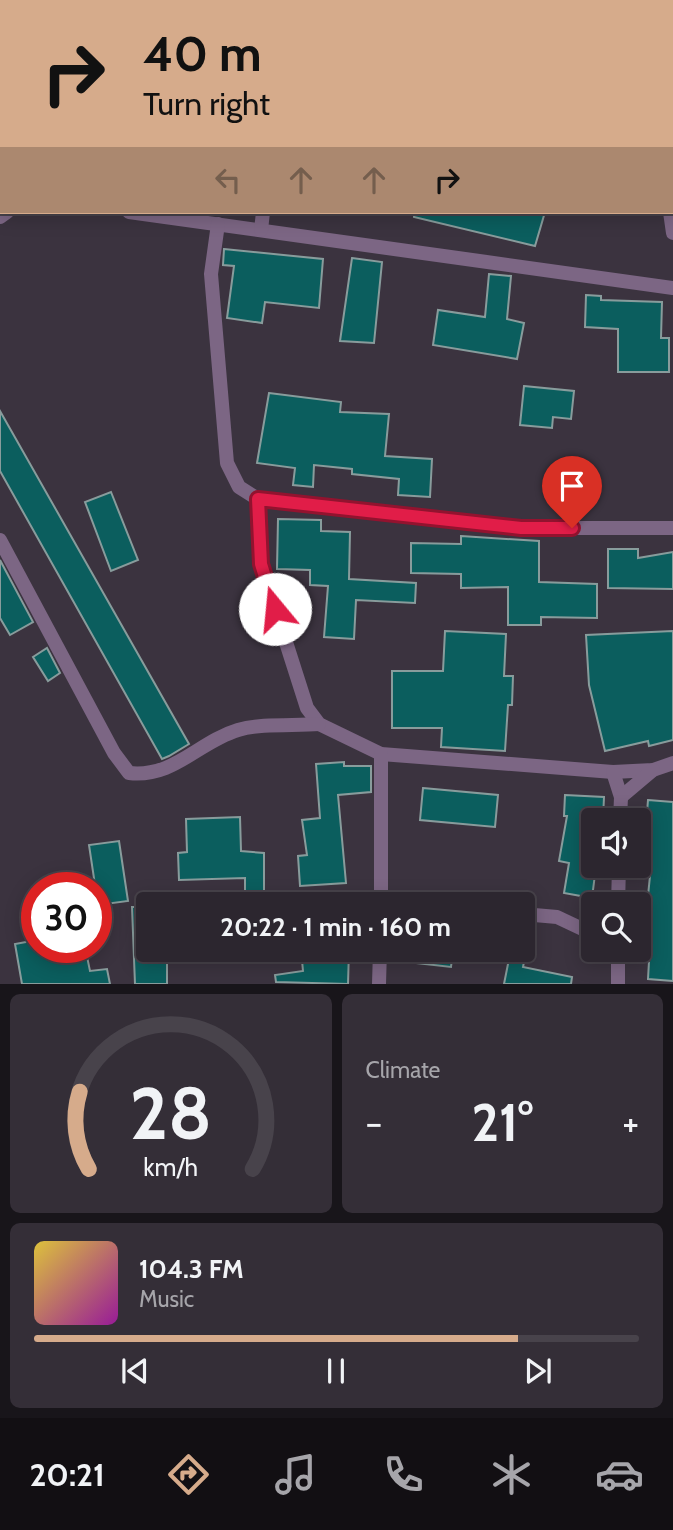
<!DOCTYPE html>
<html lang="en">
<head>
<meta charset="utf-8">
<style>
	body { margin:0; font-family:Cabin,sans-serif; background:#342e37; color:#f1f3f6; height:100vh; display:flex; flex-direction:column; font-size:26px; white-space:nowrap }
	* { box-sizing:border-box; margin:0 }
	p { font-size:23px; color:#a6a5aa }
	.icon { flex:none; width:38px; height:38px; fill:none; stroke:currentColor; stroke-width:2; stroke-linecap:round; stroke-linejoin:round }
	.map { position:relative; height:984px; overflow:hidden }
	.details { display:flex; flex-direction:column; gap:10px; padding:10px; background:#18151a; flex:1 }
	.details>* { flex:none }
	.banner { position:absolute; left:0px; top:0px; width:674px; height:214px; box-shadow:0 4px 18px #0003,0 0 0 2px #48434b; background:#d6ab8b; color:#111; overflow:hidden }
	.controls { position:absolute; left:581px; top:808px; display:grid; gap:14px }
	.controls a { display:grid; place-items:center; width:70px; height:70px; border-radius:7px; background:#2c262f; box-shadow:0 4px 18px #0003,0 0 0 2px #48434b; font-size:35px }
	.speed { position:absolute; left:21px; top:872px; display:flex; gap:14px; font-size:35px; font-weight:700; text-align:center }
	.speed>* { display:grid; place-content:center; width:91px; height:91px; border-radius:50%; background:#2c262f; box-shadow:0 4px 18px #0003,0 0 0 2px #48434b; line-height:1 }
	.speed .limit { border:10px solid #d22; background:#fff; color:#111 }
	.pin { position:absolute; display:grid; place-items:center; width:60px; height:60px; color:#fff; margin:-72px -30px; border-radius:50% 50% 50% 0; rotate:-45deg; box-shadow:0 0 7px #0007 }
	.pin .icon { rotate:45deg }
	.me { position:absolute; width:77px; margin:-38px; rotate:343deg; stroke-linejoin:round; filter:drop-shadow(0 0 5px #0008) }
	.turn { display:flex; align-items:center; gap:24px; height:147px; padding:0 28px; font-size:32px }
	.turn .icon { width:91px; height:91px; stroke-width:2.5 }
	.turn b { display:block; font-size:49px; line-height:60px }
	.lanes { display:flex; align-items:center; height:66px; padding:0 28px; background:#0003; justify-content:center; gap:35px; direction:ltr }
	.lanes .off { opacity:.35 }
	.big { font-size:52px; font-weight:800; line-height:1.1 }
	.details .tile { flex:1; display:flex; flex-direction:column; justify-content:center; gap:10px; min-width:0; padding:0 24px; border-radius:10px; background:#342e37 }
	.details .dial { align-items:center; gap:0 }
	.dial svg { height:182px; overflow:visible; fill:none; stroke:#48434b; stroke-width:7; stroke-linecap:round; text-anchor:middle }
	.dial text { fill:#f1f3f6; stroke:none }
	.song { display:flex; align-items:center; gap:21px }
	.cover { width:84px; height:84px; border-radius:10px; background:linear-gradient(135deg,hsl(50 70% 55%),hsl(300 70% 35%)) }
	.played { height:7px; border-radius:4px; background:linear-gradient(90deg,#d6ab8b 80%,#48434b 80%) }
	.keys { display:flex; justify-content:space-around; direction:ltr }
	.heat { display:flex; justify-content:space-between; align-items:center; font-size:38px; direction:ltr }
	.details .tiles { flex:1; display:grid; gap:10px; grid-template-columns:1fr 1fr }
	.tile:last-child { grid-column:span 2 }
	.trip { position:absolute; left:136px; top:892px; width:399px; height:70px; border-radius:7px; background:#2c262f; box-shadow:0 4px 18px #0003,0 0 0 2px #48434b; font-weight:800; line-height:70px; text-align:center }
	.tab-bar { display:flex; height:112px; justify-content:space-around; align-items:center; background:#120f13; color:#a6a5aa }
	.tab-bar .icon { width:49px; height:49px }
	.tab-bar .selected { color:#d6ab8b }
	.tab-bar b { font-size:32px; color:#f1f3f6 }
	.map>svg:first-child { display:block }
	.green { fill:#654273 }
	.building { fill:#0b5e5e; stroke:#889c9c; stroke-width:2 }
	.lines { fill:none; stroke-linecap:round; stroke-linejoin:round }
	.minor { stroke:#7c6684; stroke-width:14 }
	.route-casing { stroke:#92132f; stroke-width:18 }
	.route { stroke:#e11d48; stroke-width:12 }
</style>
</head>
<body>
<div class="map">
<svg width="673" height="984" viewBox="0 0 673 984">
	<rect width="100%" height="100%" fill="#3b333f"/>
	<path class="green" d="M0,0H219L2,2L0,79Z"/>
	<g class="building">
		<path d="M414,212H545L535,246L414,217Z"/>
		<path d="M224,249L323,259L319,308L265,302L262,323L227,318L234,266L223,265Z"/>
		<path d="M352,258L382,262L374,343L340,341Z"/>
		<path d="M489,274L511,276L507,319L524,323L517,359L433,345L438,310L485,317Z"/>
		<path d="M586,295L601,296V300L662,302L661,338H669V372H618V329L585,327Z"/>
		<path d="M524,386L574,391L571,419L553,417L552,428L520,425Z"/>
		<path d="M269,393L341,402L340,412L389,414L385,456L432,459L430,497L398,495L399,479L352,474V469L314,465L313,487L293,485L295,468L257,463Z"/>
		<path d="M0,411L189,744L169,756L162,759L0,471Z"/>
		<path d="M111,492L138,560L111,571L85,502Z"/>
		<path d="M278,519L321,520V531L350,532L349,579L416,583L415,603L356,600L354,639L324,637L328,586L310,585V570L277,569Z"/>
		<path d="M461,536L539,541V582L597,584V618L541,617V625H508V587L461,588V574L411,573V543L461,544Z"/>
		<path d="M608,549H638V558L673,552V589L608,588Z"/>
		<path d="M0,560L33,622L10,635L0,618Z"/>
		<path d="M445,631L506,634L504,676H513L512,705H508L505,751L441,747L442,728H392V671H443Z"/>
		<path d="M673,631V740L649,746L648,741L605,751L589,685L586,635Z"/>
		<path d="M47,648L60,673L48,681L33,657Z"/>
		<path d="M344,762V766H371V792L338,795L346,883L300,886L298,856L307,855L302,820L320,818L316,764Z"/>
		<path d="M423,788L498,795L495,827L420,820Z"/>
		<path d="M565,795L604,797L603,819L593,818V866H596L592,898L564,893L569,863L559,861L567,816H564Z"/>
		<path d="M648,800L673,802V981L648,979L651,926L645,925L650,876L642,875Z"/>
		<path d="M240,817L241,851L264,853V905H245V878L179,880L178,853L187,852L186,819Z"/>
		<path d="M119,841L128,901L98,905L89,845Z"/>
		<path d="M132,907H149V950H167V984H135Z"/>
		<path d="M37,940V947H85L90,971L107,969L110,984H22L15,944Z"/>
		<path d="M301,950H349L348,984L276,982L275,975L303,971Z"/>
		<path d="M391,950H453L451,967L390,960Z"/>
		<path d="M509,959L524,962L523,967L572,977L571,984H504Z"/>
	</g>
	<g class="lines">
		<g class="minor">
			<path d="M580,0L582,2"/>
			<path d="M129,212L673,288"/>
			<path d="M670,212L673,233"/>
			<path d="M0,217L7,212"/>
			<path d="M218,224L211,274L227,463L239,487L258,499L261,564L307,708L319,724L381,754L613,772L653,770L673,763"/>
			<path d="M261,230L263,212"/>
			<path d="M258,499L521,528H673"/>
			<path d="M0,540L114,753L129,773C174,778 198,742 238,730C262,723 294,726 319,724"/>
			<path d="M613,772L621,797L620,821"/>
			<path d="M621,797L653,770"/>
			<path d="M381,905V754"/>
			<path d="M618,905L619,866"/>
			<path d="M523,914L557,917L593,934"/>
			<path d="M379,984L380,950"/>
			<path d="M618,984V950"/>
		</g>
	</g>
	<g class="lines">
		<defs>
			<path id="route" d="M275,609L261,564L258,499L521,528H572"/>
		</defs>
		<use href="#route" class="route-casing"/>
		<use href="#route" class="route"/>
	</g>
</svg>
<div class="controls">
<a><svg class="icon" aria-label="sound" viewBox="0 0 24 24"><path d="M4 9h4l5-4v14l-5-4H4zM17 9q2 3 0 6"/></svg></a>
<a><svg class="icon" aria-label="search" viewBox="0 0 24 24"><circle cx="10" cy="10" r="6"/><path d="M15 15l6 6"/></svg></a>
</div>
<div class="speed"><div class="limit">30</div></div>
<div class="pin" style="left:572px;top:528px;background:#d93025"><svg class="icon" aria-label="arrive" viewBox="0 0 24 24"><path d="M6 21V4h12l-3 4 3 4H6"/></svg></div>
<svg class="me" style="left:275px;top:609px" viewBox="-20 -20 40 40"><circle r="19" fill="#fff"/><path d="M0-13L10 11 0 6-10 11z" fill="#e11d48"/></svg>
<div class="trip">20:22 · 1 min · 160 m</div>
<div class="banner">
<div class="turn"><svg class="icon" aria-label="right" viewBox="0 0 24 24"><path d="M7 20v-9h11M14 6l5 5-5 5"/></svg><div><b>40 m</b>Turn right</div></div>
<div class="lanes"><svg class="icon off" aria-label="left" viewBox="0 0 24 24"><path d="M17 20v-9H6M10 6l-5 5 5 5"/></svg><svg class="icon off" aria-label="ahead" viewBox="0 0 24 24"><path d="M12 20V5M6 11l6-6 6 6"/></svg><svg class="icon off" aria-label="ahead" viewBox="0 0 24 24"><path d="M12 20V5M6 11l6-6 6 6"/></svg><svg class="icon" aria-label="right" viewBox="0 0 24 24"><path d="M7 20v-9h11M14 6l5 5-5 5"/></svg></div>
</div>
</div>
<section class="details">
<div class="tiles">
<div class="tile dial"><svg viewBox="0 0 100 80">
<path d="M14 69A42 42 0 1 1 86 69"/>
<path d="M14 69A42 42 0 0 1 10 35" stroke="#d6ab8b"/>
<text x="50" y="56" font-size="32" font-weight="700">28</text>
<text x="50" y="72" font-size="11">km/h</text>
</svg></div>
<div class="tile"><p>Climate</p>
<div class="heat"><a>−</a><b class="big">21°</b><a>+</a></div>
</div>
<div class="tile">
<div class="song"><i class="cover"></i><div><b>104.3 FM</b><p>Music</p></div></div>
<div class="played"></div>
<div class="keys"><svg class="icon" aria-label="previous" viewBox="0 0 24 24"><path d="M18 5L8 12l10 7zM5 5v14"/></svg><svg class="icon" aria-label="pause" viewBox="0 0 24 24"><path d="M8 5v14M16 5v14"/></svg><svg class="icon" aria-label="next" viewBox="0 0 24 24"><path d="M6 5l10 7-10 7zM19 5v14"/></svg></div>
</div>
</div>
</section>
<nav class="tab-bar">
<b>20:21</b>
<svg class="icon selected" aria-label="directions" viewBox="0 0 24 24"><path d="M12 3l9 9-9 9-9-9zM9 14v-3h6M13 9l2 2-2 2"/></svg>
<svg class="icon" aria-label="music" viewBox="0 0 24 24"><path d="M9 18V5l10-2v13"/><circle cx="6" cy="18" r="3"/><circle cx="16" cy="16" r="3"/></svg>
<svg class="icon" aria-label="phone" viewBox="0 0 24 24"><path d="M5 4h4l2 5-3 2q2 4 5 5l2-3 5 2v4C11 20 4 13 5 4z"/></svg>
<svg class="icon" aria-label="climate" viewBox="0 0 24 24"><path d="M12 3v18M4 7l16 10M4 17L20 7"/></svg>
<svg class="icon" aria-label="car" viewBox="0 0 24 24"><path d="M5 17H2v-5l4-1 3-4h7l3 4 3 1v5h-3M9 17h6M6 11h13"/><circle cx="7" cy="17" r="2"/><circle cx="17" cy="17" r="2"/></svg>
</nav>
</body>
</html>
